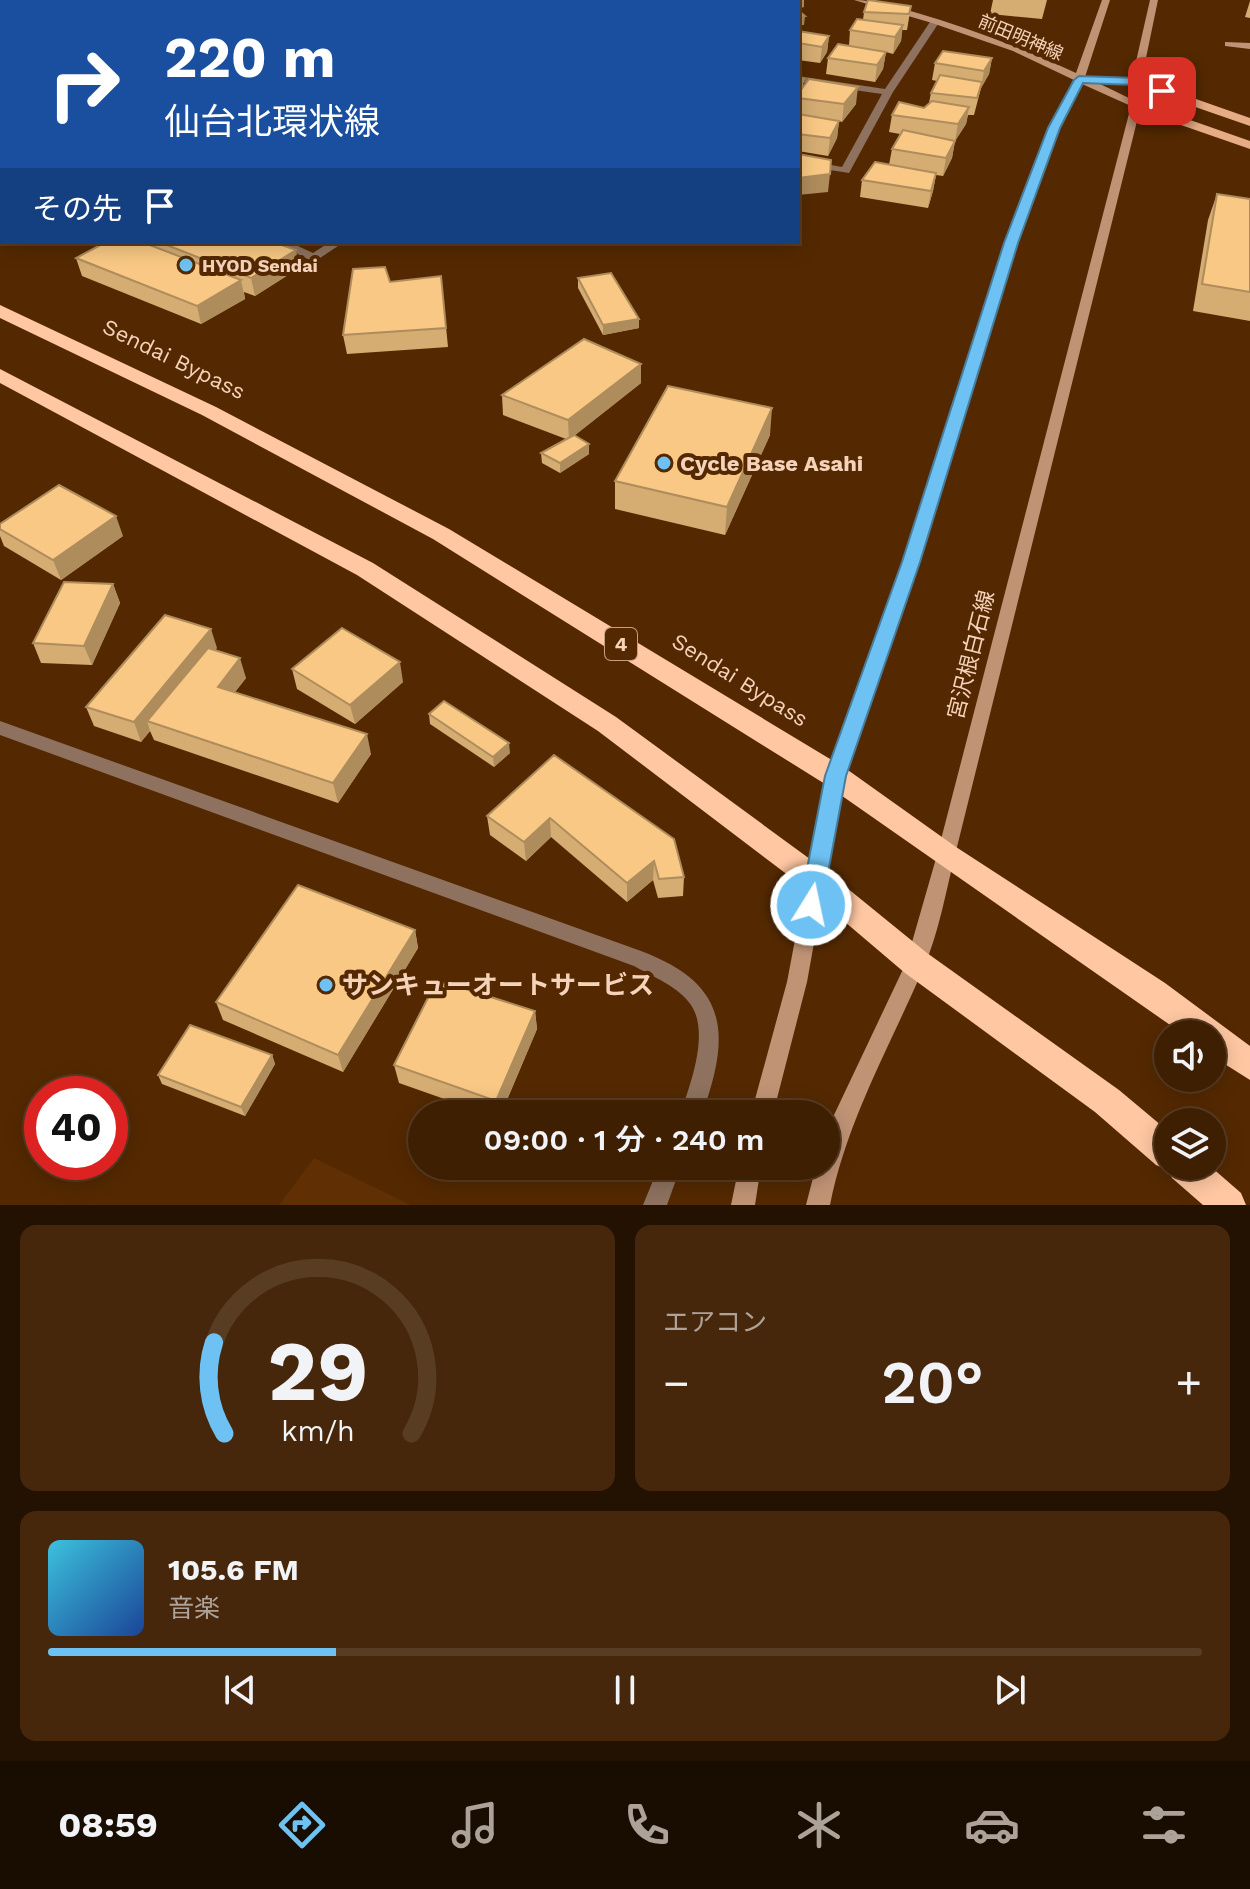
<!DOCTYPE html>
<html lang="ja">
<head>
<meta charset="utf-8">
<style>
	body { margin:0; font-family:"Work Sans","Noto Sans JP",sans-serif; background:#46270b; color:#f1f3f6; height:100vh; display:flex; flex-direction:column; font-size:30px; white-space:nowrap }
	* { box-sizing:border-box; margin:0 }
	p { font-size:26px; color:#ada299 }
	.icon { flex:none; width:44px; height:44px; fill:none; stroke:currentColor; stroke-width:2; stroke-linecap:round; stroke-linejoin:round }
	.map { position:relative; height:1205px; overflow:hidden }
	.drawer { display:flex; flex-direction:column; gap:20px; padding:20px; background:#231101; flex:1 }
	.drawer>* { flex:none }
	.guide { position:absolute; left:0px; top:0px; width:800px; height:244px; box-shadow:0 4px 20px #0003,0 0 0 2px #583d23; background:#1a4fa0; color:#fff; overflow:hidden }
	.controls { position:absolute; left:1154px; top:1020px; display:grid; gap:16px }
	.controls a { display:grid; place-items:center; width:72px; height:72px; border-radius:50%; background:#3f1f01; box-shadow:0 4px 20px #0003,0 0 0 2px #583d23; font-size:40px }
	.speed { position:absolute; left:24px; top:1076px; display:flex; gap:16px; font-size:40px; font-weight:700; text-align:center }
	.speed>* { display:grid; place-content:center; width:104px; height:104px; border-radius:50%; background:#3f1f01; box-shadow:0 4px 20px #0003,0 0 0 2px #583d23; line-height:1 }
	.speed .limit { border:12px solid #d22; background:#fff; color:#111 }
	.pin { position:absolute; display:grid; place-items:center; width:68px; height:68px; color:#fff; margin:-34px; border-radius:16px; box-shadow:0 4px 12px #0006 }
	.me { position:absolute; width:88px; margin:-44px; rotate:10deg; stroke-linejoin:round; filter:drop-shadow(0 0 6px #0008) }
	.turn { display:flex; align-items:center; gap:28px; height:168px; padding:0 32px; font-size:36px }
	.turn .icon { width:104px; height:104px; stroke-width:2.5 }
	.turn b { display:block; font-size:56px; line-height:68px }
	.then { display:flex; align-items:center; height:76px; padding:0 32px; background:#0003; gap:16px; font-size:30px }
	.big { font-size:60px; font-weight:600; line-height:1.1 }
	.drawer .widget { flex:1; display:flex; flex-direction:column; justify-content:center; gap:12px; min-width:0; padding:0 28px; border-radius:16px; background:#46270b }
	.drawer .dial { align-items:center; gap:0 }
	.dial svg { height:208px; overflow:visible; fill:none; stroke:#583d23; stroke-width:7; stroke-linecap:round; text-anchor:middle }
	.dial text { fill:#f1f3f6; stroke:none }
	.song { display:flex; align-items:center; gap:24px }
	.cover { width:96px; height:96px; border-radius:12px; background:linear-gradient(135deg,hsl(190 70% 55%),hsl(220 70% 35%)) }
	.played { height:8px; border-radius:4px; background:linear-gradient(90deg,#6dc2f3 25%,#583d23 25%) }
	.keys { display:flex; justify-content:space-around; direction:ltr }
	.heat { display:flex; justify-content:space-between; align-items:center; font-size:44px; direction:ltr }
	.drawer .tiles { flex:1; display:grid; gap:20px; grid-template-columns:1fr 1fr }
	.widget:last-child { grid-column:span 2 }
	.trip { position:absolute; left:408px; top:1100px; width:432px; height:80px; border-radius:40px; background:#3f1f01; box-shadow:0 4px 20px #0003,0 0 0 2px #583d23; font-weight:600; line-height:80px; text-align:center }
	.tabs { display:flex; height:128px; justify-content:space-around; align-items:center; background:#190c00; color:#ada299 }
	.tabs .icon { width:56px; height:56px }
	.tabs .active { color:#6dc2f3 }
	.tabs b { font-size:36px; color:#f1f3f6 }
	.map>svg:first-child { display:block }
	.built { fill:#602f04 }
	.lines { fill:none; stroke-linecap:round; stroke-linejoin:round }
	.lane { fill:#8e725f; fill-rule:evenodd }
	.street { fill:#8e725f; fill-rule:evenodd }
	.secondary { fill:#c09375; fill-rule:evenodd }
	.primary { fill:#e6ad85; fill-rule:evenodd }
	.highway { fill:#ffc7a2; fill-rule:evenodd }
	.wall { fill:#d5ac72 }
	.shaded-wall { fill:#ae8c5c }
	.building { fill:#f8c884; stroke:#ae8c5c; stroke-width:2 }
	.route { fill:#6dc2f3; stroke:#477e9e; stroke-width:2 }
	.poi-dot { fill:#6dc2f3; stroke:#542901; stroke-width:3 }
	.labels { text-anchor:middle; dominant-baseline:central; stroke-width:8; stroke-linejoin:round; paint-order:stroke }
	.far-street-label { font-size:18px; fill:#f5d2ba; stroke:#542901 }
	.far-poi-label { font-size:18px; font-weight:bold; fill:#f5d2ba; stroke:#542901; text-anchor:start }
	.shield { fill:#542901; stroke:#c59f82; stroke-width:2 }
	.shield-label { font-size:20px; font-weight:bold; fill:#f5d2ba }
	.street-label { font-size:22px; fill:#f5d2ba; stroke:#542901 }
	.poi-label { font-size:22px; font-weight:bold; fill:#f5d2ba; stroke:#542901; text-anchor:start }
	.near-poi-label { font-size:26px; font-weight:bold; fill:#f5d2ba; stroke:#542901; text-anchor:start }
</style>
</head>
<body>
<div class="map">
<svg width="1250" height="1205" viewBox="0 0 1250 1205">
	<rect width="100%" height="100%" fill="#542901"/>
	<path class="built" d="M314,1158L411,1205H279Z"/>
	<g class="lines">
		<g class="lane">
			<rect x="0" y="155" width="2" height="6"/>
			<path d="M273,242H289L313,253L330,242H344L314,262Z"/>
		</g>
		<g class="street">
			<path d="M413,0H428L429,2H414Z"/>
			<path d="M932,19L940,21L893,92L849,173L798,165V159L842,167L882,94L798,82V76L885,89Z"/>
			<path d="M0,721L641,951C729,984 731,1034 702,1114H680C690,1086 710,1033 691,1005C678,986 653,977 634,966L0,735Z"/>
			<path d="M659,1166H681L667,1205H643Z"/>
		</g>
		<g class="secondary">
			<path d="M854,0C874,0 894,7 914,12C970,28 1024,49 1076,73L1102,0H1110L1085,77L1132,79L1150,0H1158L1141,82V105L955,855C946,891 939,932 924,967C890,1046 847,1120 830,1205H806L816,1166H826V1138L834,1115L906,963L937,855L1131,106L1082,84L1059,128L1017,243L919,562L844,776L807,982L773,1114H751L787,982L826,776L903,562L1005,243L1049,128L1074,80L1013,51L932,23ZM1098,83L1131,85V99Z"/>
			<path d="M1225,42L1250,43V49L1225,46Z"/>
			<path d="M739,1166H761L755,1205H731Z"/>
		</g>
		<g class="primary">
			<path d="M1136,78L1250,118V126L1132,85L1130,82Z"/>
			<path d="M1136,101L1250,141V149L1132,108V102Z"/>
		</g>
		<g class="highway">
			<path d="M0,305L216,407L449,529L845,768L956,847L1165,983L1250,1046V1080L1212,1056V1034H1183L825,784L433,539L202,415L0,318Z"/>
			<path d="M0,369L373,563L616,717L825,870L927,953L1119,1090L1168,1131V1166H1210L1241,1193L1246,1205H1203L1172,1178L1168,1170L1156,1165L1095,1112L905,973L805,888L598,731L357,575L0,383Z"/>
		</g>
	</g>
	<g class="wall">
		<path d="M0,0H41L37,2H2V4L0,3Z"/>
		<path d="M122,0H165L162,2H100H123Z"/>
		<path d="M576,0H646L641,2H573Z"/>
		<path d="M707,0H804V7L798,8V2H708Z"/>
		<path d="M993,0H1047L1042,19L990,14Z"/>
		<path d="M1250,1V18L1245,17Z"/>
		<path d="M911,6L907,30H902L901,41L893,54L886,52L883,69L875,82L826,74L828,58L849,46L850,30L863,20L864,12Z"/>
		<path d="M798,31L829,36L827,52L820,63L798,60Z"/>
		<path d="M992,58L989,74L981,88L974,115H968L966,124L955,141L952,158L943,176L936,175L933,191L928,208L860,197L862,180L889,165L892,149L900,134L889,132L892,115L924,108L929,103L931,93L937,81L932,80L935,63Z"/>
		<path d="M798,78L803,88L856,104L842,122L839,121L837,138L828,156L798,151Z"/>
		<path d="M1217,194L1250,199V321L1193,311L1208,220Z"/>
		<path d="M106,242H273L299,268L255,296L244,292L245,299L201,324L82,276L76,258Z"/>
		<path d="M441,276L448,347L347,354L343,335L390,282Z"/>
		<path d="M578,278L639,319V328L603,335L578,288Z"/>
		<path d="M641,364V383L575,435L589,454L560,473L542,463L541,453L566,439L503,415L502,395Z"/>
		<path d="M770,435L725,535L615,509V481Z"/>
		<path d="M0,524L123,536L61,580L4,546L0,536Z"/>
		<path d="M113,584L120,603L92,665L41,663L33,643Z"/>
		<path d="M217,648L215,650L246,678L235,692L371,754L338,803L154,740L150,731L141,742L94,726L86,707Z"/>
		<path d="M292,669L403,682L355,724L297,689Z"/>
		<path d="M429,714L510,753L494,767L430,724Z"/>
		<path d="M554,755L684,877L683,896L658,898L653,880L627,902L551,837L526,861L490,835L487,816Z"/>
		<path d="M415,930L418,948L343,1072L223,1020L216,1002Z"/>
		<path d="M535,1011L537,1029L501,1114H487L399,1083L394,1065Z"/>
		<path d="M272,1055L275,1064L245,1116L162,1084L158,1075Z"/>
	</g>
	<g class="shaded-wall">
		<path d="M21,0H41L37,2H21Z"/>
		<path d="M151,0H165L162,2H151Z"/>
		<path d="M631,0H646L641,2H631Z"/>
		<path d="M727,0H804V7L798,8V2H719V1Z"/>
		<path d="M805,16L804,25H798V17Z"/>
		<path d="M903,25L901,41L893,54L895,37Z"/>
		<path d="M829,36L827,52L820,63L822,47Z"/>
		<path d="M886,52L883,69L875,82L877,65Z"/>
		<path d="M992,58L989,74L981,88L984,71Z"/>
		<path d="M2,70V98L0,99V71Z"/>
		<path d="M804,79L802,96L798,98V85Z"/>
		<path d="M858,87L856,104L842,122L844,104Z"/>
		<path d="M969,107L966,124L955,141L958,124Z"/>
		<path d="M839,121L837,138L828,156L830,138Z"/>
		<path d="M955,141L952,158L943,176L946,158Z"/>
		<path d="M936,173L933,191L928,208L931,191Z"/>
		<path d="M830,174L828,192L798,195V178Z"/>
		<path d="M296,250L299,268L255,296L251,278Z"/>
		<path d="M241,280L245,299L201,324L197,306Z"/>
		<path d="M639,319V328L603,335V325Z"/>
		<path d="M641,364V383L569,440L568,420Z"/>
		<path d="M772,408L770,435L725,535L727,507Z"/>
		<path d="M589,444V454L560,473V463Z"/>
		<path d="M116,516L123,536L61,580L53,560Z"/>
		<path d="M113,584L120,603L92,665L84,646Z"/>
		<path d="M211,629L217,648L156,724L147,721L150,731L141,742L134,722Z"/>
		<path d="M240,658L246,678L224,706L218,687Z"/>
		<path d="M400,662L403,682L355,724L350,705Z"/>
		<path d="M367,734L371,754L338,803L333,783Z"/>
		<path d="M509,743L510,753L494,767L493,757Z"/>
		<path d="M550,818L551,837L526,861L524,842Z"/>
		<path d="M654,861L653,880L627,902V883Z"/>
		<path d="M415,930L418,948L343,1072L338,1055Z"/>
		<path d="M535,1011L537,1029L501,1114H498L496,1101Z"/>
		<path d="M272,1055L275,1064L245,1116L241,1107Z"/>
	</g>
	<g class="building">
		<path d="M104,0H114L123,2H100Z"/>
		<path d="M171,0H204L202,2H169Z"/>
		<path d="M215,0H269L278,2H211Z"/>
		<path d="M350,0H402L409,2H358Z"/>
		<path d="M576,0H611L620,2H573Z"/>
		<path d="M657,0H700L702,2H658Z"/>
		<path d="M868,0L911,6L909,14L864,12Z"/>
		<path d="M798,10L805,16L798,17Z"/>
		<path d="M857,19L903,25L895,37L850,30Z"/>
		<path d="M798,31L829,36L822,47L798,43Z"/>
		<path d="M2,34V70L0,71V35Z"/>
		<path d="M838,44L886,52L877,65L828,58Z"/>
		<path d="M943,51L992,58L984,71L935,63Z"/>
		<path d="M940,75L982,82L977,98L931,93Z"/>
		<path d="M798,78L804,79L798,85Z"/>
		<path d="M809,79L858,87L844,104L798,98V94Z"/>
		<path d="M932,101L969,107L958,124L892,115L899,102L924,108Z"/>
		<path d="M798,114L839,121L830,138L798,134Z"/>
		<path d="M903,130L955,141L946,158L892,149Z"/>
		<path d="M798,154L831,160L830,174L798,178Z"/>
		<path d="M875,162L936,173L931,191L862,180Z"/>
		<path d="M1217,194L1250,199V292L1202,284Z"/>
		<path d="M106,242H142L241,280L197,306L76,258Z"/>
		<path d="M159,242H273L296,250L251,278Z"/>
		<path d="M385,267L390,282L441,276L446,328L343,335L353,269Z"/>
		<path d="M611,273L639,319L603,325L578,278Z"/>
		<path d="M584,339L641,364L568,420L502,395Z"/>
		<path d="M668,386L772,408L727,507L615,481Z"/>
		<path d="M574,435L589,444L560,463L541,453Z"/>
		<path d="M59,485L116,516L53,560L0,529V524Z"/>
		<path d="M64,582L113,584L84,646L33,643Z"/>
		<path d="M165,615L211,629L134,722L86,707Z"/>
		<path d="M342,628L400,662L350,705L292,669Z"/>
		<path d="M208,648L240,658L218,687L367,734L333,783L147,721Z"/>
		<path d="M444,701L509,743L493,757L429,714Z"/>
		<path d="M554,755L674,839L684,877L659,879L654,861L627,883L550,818L524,842L487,816Z"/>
		<path d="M298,885L415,930L338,1055L216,1002Z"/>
		<path d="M437,980L535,1011L496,1101L394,1065Z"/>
		<path d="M190,1025L272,1055L241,1107L158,1075Z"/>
	</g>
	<path class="route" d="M1079,76L1136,78L1167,91L1162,94L1135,85L1083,83L1060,128L1018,243L920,562L846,776L822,905L819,912L811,914L803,912L800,905L825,776L902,562L1004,243L1048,128L1074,80Z"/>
	<g class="poi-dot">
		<circle cx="186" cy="265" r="8"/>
		<circle cx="664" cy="463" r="8"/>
		<circle cx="326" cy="985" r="8"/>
	</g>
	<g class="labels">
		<g class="far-street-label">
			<text transform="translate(1021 37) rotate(23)">前田明神線</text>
		</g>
		<g class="far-poi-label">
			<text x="202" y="265">HYOD Sendai</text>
		</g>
		<rect class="shield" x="605" y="628" width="32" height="32" rx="6"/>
		<g class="shield-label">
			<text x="621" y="644">4</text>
		</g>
		<g class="street-label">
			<text transform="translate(174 359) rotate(26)">Sendai Bypass</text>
			<text transform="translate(971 655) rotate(-76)">宮沢根白石線</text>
			<text transform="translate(740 680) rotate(32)">Sendai Bypass</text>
		</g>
		<g class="poi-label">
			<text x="680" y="463">Cycle Base Asahi</text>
		</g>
		<g class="near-poi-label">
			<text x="342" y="985">サンキューオートサービス</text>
		</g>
	</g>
</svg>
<div class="controls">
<a><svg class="icon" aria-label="sound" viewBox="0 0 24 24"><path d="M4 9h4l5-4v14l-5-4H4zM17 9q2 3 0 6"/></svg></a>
<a><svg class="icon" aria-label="layers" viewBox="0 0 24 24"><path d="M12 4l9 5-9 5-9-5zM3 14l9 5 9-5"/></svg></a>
</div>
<div class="speed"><div class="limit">40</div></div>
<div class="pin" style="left:1162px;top:91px;background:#d93025"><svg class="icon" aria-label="arrive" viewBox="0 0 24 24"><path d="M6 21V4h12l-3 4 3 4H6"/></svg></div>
<svg class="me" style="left:811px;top:905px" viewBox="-20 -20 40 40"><circle r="17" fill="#6dc2f3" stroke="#fff" stroke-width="3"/><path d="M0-11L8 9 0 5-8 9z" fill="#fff"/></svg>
<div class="trip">09:00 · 1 分 · 240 m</div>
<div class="guide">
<div class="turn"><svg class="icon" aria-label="right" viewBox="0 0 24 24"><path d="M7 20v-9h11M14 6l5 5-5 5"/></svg><div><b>220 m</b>仙台北環状線</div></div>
<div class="then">その先<svg class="icon" aria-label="arrive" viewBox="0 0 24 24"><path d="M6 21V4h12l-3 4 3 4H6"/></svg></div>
</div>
</div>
<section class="drawer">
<div class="tiles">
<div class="widget dial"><svg viewBox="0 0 100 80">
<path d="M14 69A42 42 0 1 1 86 69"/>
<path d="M14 69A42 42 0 0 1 10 34" stroke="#6dc2f3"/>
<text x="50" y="56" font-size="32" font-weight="700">29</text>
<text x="50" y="72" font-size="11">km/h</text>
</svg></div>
<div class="widget"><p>エアコン</p>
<div class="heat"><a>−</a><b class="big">20°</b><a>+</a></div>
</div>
<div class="widget">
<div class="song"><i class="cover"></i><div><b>105.6 FM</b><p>音楽</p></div></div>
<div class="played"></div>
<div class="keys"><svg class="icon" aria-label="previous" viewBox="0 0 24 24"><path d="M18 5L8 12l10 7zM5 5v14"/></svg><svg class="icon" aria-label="pause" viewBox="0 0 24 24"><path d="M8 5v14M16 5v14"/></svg><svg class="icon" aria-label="next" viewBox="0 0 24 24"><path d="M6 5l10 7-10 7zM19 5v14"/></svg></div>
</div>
</div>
</section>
<nav class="tabs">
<b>08:59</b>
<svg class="icon active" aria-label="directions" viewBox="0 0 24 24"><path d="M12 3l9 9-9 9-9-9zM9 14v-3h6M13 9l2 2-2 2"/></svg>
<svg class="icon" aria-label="music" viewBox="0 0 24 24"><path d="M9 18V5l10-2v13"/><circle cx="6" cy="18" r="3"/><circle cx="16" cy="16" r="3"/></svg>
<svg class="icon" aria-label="phone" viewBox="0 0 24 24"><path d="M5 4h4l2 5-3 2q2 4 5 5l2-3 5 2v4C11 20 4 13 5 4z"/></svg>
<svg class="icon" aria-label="climate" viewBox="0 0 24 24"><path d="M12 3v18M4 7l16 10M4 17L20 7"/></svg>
<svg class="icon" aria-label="car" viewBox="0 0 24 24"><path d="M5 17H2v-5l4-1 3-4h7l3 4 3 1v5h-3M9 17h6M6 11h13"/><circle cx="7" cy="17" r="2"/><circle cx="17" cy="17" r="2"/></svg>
<svg class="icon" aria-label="filters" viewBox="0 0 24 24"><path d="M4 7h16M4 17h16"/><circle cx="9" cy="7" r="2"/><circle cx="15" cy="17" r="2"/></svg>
</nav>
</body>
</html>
